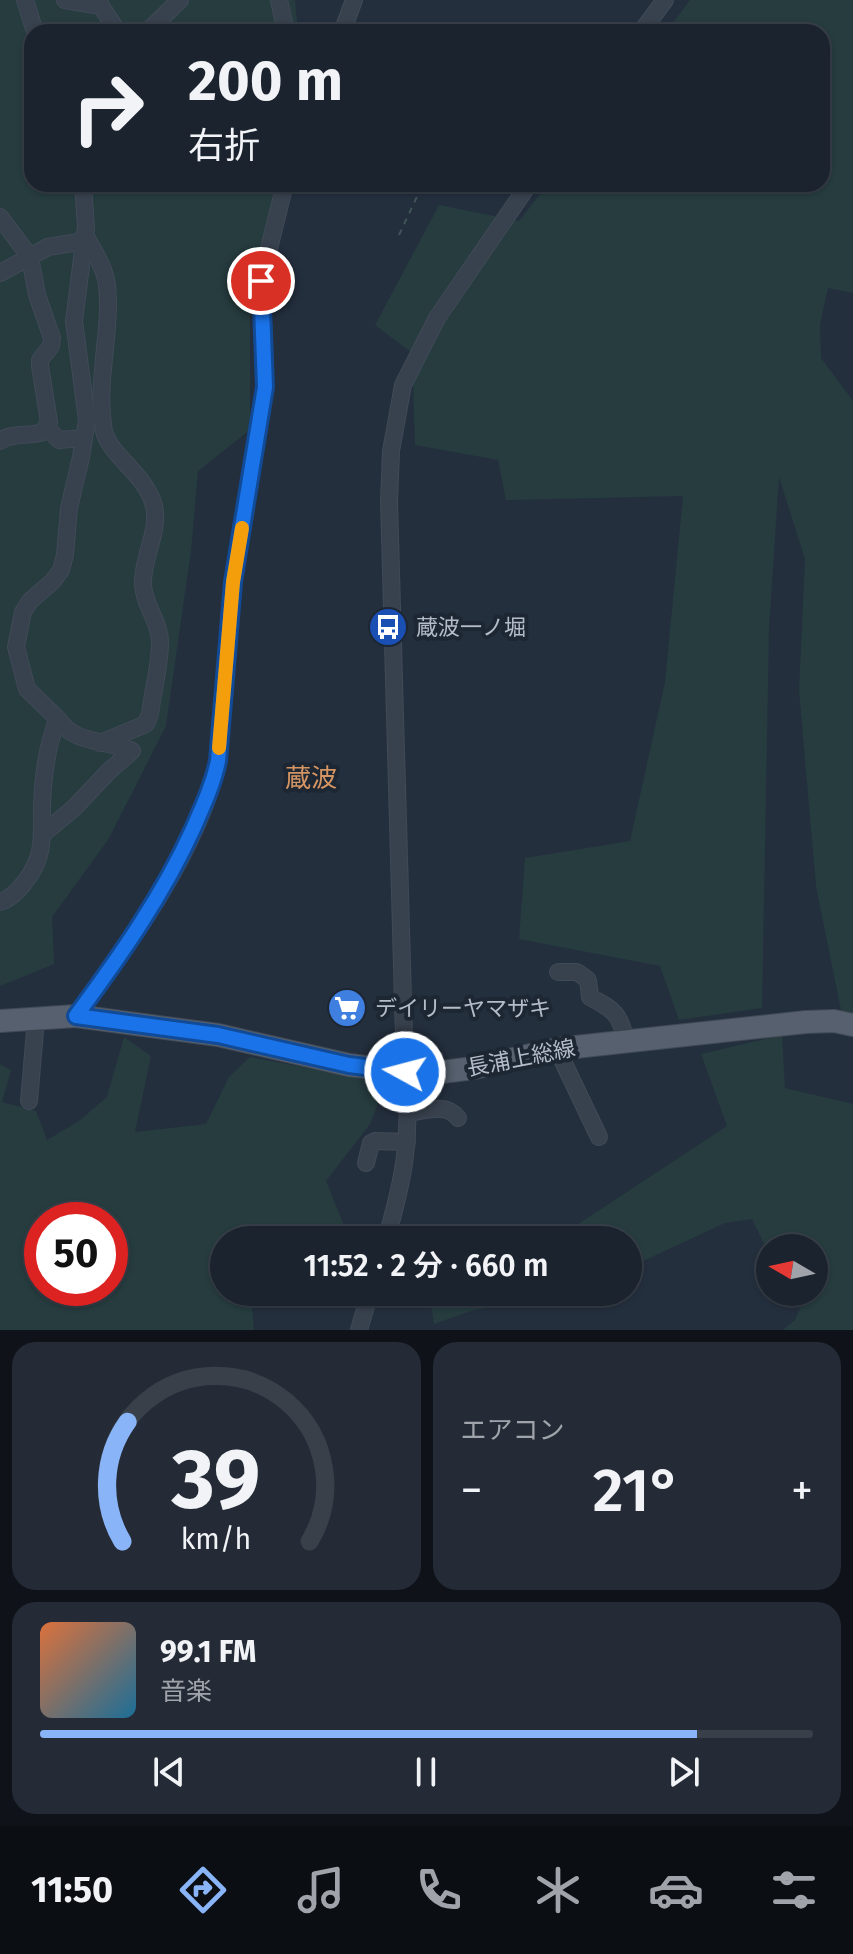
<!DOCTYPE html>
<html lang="ja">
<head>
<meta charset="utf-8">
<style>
	body { margin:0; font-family:"Fira Sans","Noto Sans JP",sans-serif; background:#242b36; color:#f1f3f6; height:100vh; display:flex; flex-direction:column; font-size:30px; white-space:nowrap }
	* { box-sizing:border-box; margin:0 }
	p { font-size:26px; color:#a0a4aa }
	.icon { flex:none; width:44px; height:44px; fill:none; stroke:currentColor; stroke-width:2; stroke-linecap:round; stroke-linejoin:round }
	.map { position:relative; height:1330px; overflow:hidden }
	.side { display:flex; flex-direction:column; gap:12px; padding:12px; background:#0f1319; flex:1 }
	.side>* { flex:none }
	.top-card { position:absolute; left:24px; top:24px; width:806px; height:168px; border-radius:24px; box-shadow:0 2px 6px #0004,0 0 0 2px #39404a; background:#1b232e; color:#f1f3f6; overflow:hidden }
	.needle { width:52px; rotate:279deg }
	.fabs { position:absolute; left:756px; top:1234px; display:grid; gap:16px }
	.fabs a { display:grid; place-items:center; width:72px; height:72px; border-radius:50%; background:#1b232e; box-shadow:0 2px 6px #0004,0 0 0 2px #39404a; font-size:40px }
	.speed { position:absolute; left:24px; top:1202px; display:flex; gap:16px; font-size:40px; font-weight:700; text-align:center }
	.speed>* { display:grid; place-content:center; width:104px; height:104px; border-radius:50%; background:#1b232e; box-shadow:0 2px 6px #0004,0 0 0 2px #39404a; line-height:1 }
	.speed .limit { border:12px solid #d22; background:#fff; color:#111 }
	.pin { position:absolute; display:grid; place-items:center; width:68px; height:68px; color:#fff; margin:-34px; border:4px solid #fff; border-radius:50%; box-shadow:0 2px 8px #0007 }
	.me { position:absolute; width:88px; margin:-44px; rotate:277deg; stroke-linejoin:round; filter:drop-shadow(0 0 6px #0008) }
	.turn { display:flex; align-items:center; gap:28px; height:168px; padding:0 32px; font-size:36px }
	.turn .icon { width:104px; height:104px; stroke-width:2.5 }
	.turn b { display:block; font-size:56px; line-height:68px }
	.big { font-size:60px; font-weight:600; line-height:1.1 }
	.side .card { flex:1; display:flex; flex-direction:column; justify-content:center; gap:12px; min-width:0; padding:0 28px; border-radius:24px; background:#242b36 }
	.side .dial { align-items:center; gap:0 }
	.dial svg { height:208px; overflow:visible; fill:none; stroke:#39404a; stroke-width:7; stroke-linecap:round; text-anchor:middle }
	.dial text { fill:#f1f3f6; stroke:none }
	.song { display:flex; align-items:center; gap:24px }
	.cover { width:96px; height:96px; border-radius:12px; background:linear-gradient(135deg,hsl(20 70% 55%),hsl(200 70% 35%)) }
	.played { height:8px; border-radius:4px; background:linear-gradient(90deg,#8ab4f8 85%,#39404a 85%) }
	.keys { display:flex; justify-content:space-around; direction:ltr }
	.heat { display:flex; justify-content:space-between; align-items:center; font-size:44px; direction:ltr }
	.side .tiles { flex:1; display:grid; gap:12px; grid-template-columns:1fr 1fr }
	.card:last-child { grid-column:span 2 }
	.trip { position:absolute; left:210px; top:1226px; width:432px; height:80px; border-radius:40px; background:#1b232e; box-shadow:0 2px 6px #0004,0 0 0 2px #39404a; font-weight:600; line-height:80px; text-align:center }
	.menu { display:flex; height:128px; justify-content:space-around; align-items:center; background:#0b0e12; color:#a0a4aa }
	.menu .icon { width:56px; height:56px }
	.menu .selected { color:#8ab4f8 }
	.menu b { font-size:36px; color:#f1f3f6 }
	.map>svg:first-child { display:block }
	.green { fill:#263c3f; fill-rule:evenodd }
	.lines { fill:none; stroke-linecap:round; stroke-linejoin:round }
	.minor-casing { stroke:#414a57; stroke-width:18 }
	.major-casing { stroke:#414a57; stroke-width:24 }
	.path { stroke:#3f5557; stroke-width:2; stroke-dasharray:6 6; stroke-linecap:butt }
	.minor { stroke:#38414e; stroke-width:16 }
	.major { stroke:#56606e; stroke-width:22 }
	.route-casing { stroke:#114b97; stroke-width:20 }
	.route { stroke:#1a73e8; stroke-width:14 }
	.slow { stroke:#f59e0b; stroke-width:14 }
	.labels { text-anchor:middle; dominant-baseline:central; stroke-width:8; stroke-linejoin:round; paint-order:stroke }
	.poi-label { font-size:22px; fill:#b4bcc9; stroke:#1d2633; text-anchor:start }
	.street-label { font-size:22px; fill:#b4bcc9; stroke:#1d2633 }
	.quarter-label { font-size:26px; fill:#d59563; stroke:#1d2633 }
</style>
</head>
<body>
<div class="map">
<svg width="853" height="1330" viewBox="0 0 853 1330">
	<rect width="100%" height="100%" fill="#242f3e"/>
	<g class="green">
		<path d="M0,0H295L298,32H32V184H280L250,317V430L198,471L191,551L166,726L108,840L52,917L54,964L0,986Z"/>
		<path d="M690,0H853V293L828,288L820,324L821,358L853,401V1016L842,1015L816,886L799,691L805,559L779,477L769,628L762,1008L679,1020L660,966L519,939L525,858L630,841L665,682L683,496L506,500L498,460L415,445L412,353L375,325L439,205L519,221L548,184H822V32H666Z"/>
		<path d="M782,1035L785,1088L853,1104V1330H783L795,1320L804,1298L798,1292H814V1248H770V1256L752,1219L725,1223L628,1268V1240H554L727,1126L701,1054Z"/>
		<path d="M124,1037L151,1056L135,1132L206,1124L229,1077L250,1057L386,1083L370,1124L326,1181L350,1240H224V1292H251L254,1330H0V1064L11,1070L2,1102L36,1111L47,1140L79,1121L107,1097ZM42,1220H110V1288H42Z"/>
		<path d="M429,1292H580L474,1310L434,1324Z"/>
	</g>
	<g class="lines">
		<defs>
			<g id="minor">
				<path d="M25,0L35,32"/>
				<path d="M65,0L101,6"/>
				<path d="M97,0L118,32"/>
				<path d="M279,0L286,32"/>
				<path d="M147,32L180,0"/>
				<path d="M342,32L354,0"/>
				<path d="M641,32L665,0"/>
				<path d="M0,217L30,257L37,295L52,338L51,346L40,360V366L49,422L43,432C29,437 12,432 0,441"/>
				<path d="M85,235C93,250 105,268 107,285C112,333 95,383 104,431C110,456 146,474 154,506C160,531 142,558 143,584C144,606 160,622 160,642C160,665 153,690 150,714L146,724L100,743"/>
				<path d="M0,273L48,247L84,241"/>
				<path d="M46,427L59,440L84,438"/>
				<path d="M44,833L74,808L109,771L132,751C106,739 75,745 58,719"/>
				<path d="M0,902C10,899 18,891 24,883C45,858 42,836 42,806C43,778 47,744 58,719L27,689L16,647L23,612L30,601L53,581L61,570L65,555L69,508L81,457L87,420L74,321L86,227L83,184"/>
				<path d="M558,972H577L588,980L590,997C614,1010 620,1013 626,1042"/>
				<path d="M76,1016C129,945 200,848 218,761L233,582L265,387L261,281L285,184"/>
				<path d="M557,1049L599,1137"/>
				<path d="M29,1101L36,1019"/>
				<path d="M409,1113C426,1110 447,1103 458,1118"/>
				<path d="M366,1163L371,1143L375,1141L407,1142"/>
				<path d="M386,1240C404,1178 412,1137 405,1072L389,501L391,451L403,385L437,318L529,184"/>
				<path d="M359,1330L370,1292"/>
			</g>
			<path id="major" d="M0,1021L76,1016L218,1035L349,1065L405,1072H442L474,1068L557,1049L806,1022L834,1021L853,1025"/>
		</defs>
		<use href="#minor" class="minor-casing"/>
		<use href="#major" class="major-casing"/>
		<path class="path" d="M399,235L421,188L413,184"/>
		<use href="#minor" class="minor"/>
		<use href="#major" class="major"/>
	</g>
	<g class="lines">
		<defs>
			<path id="route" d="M261,281L265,387L233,582L218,761C213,785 203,806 193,829C162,897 120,956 76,1016L218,1035L349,1065L405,1072"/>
		</defs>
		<use href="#route" class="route-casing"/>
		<use href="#route" class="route"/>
		<path class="slow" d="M219,748L233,582L242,528"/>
	</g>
	<defs>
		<symbol id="bus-disc" viewBox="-11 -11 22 22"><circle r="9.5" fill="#1a4fb4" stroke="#1d2633"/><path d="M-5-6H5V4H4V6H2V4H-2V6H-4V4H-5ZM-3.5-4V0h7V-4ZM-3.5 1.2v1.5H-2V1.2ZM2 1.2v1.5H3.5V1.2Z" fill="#fff"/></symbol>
		<symbol id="supermarket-disc" viewBox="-11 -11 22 22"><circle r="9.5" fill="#3f7fe0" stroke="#1d2633"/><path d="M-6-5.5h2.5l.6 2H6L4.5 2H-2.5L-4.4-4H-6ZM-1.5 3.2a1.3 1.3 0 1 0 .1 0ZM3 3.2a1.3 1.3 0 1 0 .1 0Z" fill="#fff"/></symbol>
	</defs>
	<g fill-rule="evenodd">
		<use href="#bus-disc" x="366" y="605" width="44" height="44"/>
		<use href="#supermarket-disc" x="325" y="986" width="44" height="44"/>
	</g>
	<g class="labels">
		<g class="poi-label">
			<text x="416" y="627">蔵波一ノ堀</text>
			<text x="375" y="1008">デイリーヤマザキ</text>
		</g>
		<g class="street-label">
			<text transform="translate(521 1058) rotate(-11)">長浦上総線</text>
		</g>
		<g class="quarter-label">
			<text x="311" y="778">蔵波</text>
		</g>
	</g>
</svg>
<div class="fabs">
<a><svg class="needle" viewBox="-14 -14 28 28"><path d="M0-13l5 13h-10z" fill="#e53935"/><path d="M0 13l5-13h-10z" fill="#a0a4aa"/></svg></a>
</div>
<div class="speed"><div class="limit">50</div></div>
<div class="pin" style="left:261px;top:281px;background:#d93025"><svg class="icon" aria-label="arrive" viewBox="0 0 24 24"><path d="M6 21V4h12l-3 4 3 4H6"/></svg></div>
<svg class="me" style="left:405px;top:1072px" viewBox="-20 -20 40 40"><circle r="17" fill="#1a73e8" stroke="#fff" stroke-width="3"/><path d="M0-11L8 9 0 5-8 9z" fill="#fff"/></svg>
<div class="trip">11:52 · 2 分 · 660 m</div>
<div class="top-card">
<div class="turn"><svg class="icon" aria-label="right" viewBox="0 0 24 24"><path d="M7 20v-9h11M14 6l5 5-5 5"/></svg><div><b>200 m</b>右折</div></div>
</div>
</div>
<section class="side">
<div class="tiles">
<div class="card dial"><svg viewBox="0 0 100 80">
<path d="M14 69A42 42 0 1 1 86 69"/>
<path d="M14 69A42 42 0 0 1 16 23" stroke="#8ab4f8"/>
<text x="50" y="56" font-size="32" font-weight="700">39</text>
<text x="50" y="72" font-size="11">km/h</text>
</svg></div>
<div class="card"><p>エアコン</p>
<div class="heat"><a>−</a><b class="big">21°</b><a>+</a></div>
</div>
<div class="card">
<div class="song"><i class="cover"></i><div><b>99.1 FM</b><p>音楽</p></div></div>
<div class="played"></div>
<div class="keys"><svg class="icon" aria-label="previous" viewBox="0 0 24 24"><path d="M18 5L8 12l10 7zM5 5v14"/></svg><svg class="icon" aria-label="pause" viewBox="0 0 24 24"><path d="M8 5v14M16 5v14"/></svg><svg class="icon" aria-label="next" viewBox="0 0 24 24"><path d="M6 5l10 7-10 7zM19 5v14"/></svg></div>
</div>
</div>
</section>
<nav class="menu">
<b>11:50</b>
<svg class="icon selected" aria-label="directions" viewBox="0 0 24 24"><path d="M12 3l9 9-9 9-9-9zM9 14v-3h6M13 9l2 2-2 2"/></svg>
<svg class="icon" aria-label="music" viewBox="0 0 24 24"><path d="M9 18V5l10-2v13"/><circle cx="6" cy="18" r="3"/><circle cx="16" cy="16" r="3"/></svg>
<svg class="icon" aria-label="phone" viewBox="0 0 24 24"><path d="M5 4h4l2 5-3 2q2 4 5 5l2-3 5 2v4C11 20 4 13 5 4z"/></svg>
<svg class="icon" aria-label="climate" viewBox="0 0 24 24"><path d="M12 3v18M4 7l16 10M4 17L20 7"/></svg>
<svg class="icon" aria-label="car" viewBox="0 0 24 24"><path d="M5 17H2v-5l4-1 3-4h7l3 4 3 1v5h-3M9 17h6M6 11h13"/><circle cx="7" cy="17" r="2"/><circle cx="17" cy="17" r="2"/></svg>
<svg class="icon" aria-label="filters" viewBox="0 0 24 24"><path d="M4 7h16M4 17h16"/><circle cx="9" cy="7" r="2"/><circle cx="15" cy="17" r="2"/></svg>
</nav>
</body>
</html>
